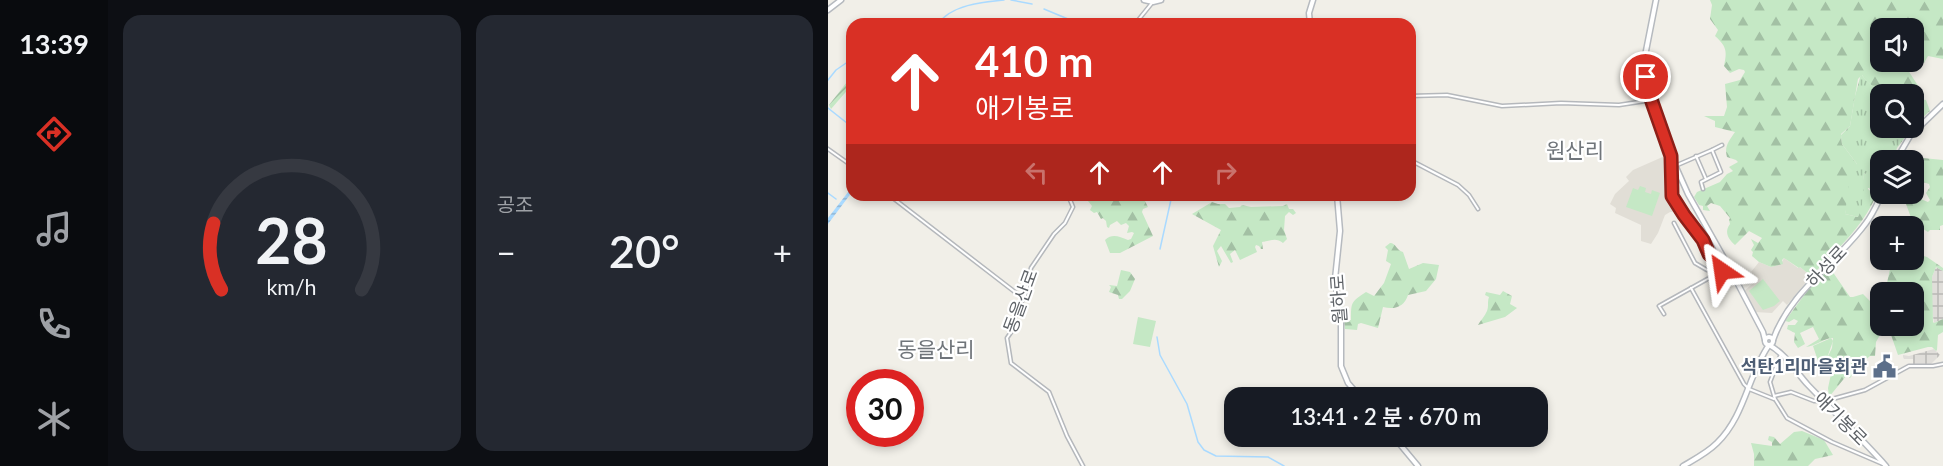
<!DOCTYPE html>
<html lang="ko">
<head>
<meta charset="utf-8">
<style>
	body { margin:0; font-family:Lato,"Noto Sans KR",sans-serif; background:#242831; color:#f1f3f6; height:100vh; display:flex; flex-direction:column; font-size:22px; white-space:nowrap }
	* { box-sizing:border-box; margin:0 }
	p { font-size:20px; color:#9ea1a6 }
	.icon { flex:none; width:33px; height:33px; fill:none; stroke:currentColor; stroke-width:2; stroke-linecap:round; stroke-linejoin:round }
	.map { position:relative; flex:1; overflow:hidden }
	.side { display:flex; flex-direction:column; gap:15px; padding:15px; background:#0d0f14; width:720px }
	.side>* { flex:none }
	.top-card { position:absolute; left:18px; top:18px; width:570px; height:183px; border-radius:18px; box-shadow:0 3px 9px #0003; background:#d93025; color:#fff; overflow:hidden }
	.buttons { position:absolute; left:1042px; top:18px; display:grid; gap:12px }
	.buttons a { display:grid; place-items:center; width:54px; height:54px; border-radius:12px; background:#171b24; box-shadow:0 3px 9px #0003; font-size:30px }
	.speed { position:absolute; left:18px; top:369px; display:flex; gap:12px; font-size:30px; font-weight:700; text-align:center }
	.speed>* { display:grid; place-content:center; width:78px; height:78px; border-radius:50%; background:#171b24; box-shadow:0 3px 9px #0003; line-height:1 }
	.speed .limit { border:9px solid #d22; background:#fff; color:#111 }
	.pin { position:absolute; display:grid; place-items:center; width:51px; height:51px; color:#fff; margin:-26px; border:3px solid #fff; border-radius:50%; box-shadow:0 2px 6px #0007 }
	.me { position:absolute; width:66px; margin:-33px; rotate:328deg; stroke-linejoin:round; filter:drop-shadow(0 0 4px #0008) }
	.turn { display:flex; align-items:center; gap:21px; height:126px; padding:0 30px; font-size:27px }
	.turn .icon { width:78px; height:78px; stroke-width:2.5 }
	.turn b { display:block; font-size:42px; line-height:51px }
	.lanes { display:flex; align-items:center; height:57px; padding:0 30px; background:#0003; justify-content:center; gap:30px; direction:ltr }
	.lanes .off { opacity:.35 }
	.big { font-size:45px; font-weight:600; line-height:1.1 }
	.side .tile { flex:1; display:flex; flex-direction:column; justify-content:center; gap:9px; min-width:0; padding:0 21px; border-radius:18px; background:#242831 }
	.side .dial { align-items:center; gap:0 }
	.dial svg { height:156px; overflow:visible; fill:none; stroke:#363941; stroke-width:7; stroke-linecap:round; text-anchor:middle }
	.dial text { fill:#f1f3f6; stroke:none }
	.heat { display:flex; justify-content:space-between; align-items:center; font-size:33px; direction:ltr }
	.side .tiles { flex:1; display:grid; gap:15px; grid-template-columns:repeat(2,1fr) }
	.trip { position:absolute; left:396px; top:387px; width:324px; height:60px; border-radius:18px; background:#171b24; box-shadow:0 3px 9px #0003; font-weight:600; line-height:60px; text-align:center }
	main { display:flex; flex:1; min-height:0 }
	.menu { display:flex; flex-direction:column; width:108px; justify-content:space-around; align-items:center; background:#090b0e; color:#9ea1a6 }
	.menu .icon { width:42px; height:42px }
	.menu .active { color:#d93025 }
	.menu b { font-size:27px; color:#f1f3f6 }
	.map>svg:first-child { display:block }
	.industrial { fill:url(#industrial-grid) }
	.education { fill:#e1ded6 }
	.grass { fill:#c5e8c5 }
	.forest { fill:url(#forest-firs); fill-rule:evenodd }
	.park { fill:url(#park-tufts) }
	.garden { fill:url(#garden-furrows) }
	.water { fill:url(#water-rules) }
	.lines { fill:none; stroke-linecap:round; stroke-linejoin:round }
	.stream { stroke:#aadaff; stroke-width:1.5 }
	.street-casing { stroke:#b5b8bc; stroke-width:5 }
	.secondary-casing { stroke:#b6babf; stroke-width:7 }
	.street { stroke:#fff; stroke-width:2 }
	.secondary { stroke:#fff; stroke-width:4 }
	.route-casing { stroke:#8d1f18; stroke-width:15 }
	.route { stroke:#d93025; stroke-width:10 }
	.labels { text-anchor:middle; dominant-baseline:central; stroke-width:4.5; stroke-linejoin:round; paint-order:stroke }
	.street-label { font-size:18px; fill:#5f6368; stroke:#fff }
	.service-label { font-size:18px; font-weight:bold; fill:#4e5e75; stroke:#fff; text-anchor:end }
	.quarter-label { font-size:21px; fill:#70757a; stroke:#fff }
</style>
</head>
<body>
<main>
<nav class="menu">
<b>13:39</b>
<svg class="icon active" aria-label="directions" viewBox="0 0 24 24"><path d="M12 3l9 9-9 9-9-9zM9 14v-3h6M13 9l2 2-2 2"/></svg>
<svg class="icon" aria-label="music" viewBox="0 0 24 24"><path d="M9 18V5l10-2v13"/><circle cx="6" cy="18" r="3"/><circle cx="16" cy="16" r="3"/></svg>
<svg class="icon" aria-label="phone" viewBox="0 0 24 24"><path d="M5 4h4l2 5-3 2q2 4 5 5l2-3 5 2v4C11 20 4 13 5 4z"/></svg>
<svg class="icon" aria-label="climate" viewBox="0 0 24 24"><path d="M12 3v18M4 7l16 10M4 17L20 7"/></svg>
</nav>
<section class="side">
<div class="tiles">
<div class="tile dial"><svg viewBox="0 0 100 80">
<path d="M14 69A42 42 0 1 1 86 69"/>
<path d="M14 69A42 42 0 0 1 10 35" stroke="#d93025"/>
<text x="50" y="56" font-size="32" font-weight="700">28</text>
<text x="50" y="72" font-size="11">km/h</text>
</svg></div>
<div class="tile"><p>공조</p>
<div class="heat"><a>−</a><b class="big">20°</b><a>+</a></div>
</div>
</div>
</section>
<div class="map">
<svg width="1115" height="466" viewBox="0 0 1115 466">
	<defs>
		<pattern id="industrial-grid" width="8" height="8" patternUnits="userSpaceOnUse" patternTransform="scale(1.5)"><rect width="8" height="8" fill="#e0deda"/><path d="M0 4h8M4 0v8" fill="none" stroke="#b9b8b5"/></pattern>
		<pattern id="forest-firs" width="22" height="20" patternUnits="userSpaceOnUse" patternTransform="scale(1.5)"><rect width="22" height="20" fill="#c5e8c5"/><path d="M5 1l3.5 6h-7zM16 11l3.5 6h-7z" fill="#a3c0a4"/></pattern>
		<pattern id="park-tufts" width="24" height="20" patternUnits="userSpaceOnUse" patternTransform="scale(1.5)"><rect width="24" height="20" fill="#c5e8c5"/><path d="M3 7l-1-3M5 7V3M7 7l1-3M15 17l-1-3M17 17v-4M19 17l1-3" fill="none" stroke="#a3c0a4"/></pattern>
		<pattern id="garden-furrows" width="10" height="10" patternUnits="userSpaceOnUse" patternTransform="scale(1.5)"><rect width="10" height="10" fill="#c5e8c5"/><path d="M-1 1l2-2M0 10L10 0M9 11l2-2" fill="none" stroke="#a3c0a4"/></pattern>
		<pattern id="water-rules" width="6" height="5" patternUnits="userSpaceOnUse" patternTransform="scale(1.5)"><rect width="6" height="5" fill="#aadaff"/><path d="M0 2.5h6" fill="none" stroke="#8eb4d2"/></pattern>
	</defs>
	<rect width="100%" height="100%" fill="#f1efe8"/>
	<g class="industrial">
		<path d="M1108,267L1115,271V319L1106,323L1103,303L1104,277Z"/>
		<path d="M1106,349L1112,355L1103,364L1085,365V359H1076L1075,357V355L1081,356Z"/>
	</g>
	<g class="education">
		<path d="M839,155H840L842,165L843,194L852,212H842L837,215L830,233L823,244L813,241V225L787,213L788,208L782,204L787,194L801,181L798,177L805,170Z"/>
		<path d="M956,258L970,268L972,267L983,276L959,305L955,301L944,313L927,312L915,292L930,279L923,272L931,262L943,267L953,264Z"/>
	</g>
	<g class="grass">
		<path d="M812,186L818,188L817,192L823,194L824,190L832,193L824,216L798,207L805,188L810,190Z"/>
		<path d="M935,279L952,301L946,306L935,310L921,291Z"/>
		<path d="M310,317L328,321L322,347L305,344Z"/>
		<path d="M1003,338L1005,341L999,358L1003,374L992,367L985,346Z"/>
	</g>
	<g class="forest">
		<path d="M882,0H1115V59L1100,56L1096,63L1092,59L1088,63L1086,62V28H1053V62H1079L1078,67L1096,95L1086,99V94H1073L1068,89L1063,94C1053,93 1039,84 1034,75L1030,79L1022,126L1013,134L1014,144L1029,164L1017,214L1030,217L1036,173L1038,174L1040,189L1048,196C1034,228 1007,252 983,276L972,267L971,268L956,258L954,260L955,264L943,267L931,262L924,256L925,252L923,250L926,245L923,239L930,243L934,238L921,231L907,245C900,239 896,232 902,224L901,220L902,218L892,206L883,203L879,206L882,211L875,210V206L871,205L866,197L869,192L892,182L899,174L905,171L901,167L910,162L908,160L899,157C896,146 901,141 907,132L887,127V121L876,116H896L899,107L897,84L912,80L917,72L916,70L911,69L902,73L896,66C899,51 899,47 887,36L890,30L882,19L884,5Z"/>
		<path d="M1095,158L1115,160V225L1112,226V230H1102L1100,232L1085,223L1078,204L1082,201L1083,195L1100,202L1102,200L1098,193L1102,187L1101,184L1086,179V166L1096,163Z"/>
		<path d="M266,195H314L320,207L315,209L314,212L325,236L292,253H282L277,240C285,233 291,237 300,240L303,239L306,233L304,232L299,233L301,226L298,223L293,225L289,221L282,225L281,228L279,227L278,221L275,218L273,219L269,212L266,213L262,210L264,206L260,201L265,200L263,196Z"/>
		<path d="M384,202L390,204H397L401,208L412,207L414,205L423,207L455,206L459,204L461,209H465L468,213L465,215L461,212L457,216L456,230L459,239L455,243C448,237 442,241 434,242L435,249H433L431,246L428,245L427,247L429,252L412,260L407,250L402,254L405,262L403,263L393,246L389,251L394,261L391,267L385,246L393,230L364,214Z"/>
		<path d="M562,243C568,243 569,251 575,252L581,269L595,263L611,265L608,279L598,291L580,295C576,307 567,310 555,307L550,328L533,323L530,324L529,330L517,329L516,321L523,320C523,302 523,302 538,292L546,296L556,283L563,264L558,261L560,250L557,247Z"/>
		<path d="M1086,253L1099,257L1115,268V271L1108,267L1104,277L1105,322L1106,323L1115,319V332L1110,335L1109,350L1108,351L1104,347H1100L1070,355L1062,332L1052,335L1048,342L1047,356H1042L1035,362L1037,373L1030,368L1022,378L1019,375L1001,397L1000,388L1003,374L999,358L1004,348L1005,338C996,338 988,346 978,347L991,339L985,327L972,333L977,344L970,348L966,342L967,333L959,329L960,325H967L970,321L966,319L961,322L957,321L980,290L999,271H1004L1022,297H1025L1035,294L1044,303L1045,295L1059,283L1064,260H1086ZM1053,292H1086V326H1053Z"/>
		<path d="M293,270L302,272L307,279L302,291L294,299H291L290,295L281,292L283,287L281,285L289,286Z"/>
		<path d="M675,291L684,296L682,304L689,308L677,317L650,325C652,321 657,316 659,311C661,305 659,303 661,297L657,295L658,292L672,295Z"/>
		<path d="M974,431L996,440L1005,455L987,459L980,466H926V454L923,443L944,446V442L940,440L941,436L946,437L952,444L966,432Z"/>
	</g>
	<g class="park">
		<path d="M1033,74C1038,81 1051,93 1060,94H1053V128H1084L1069,148L1065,160H1053V187L1048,196L1041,188H1038V174L1036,173C1034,187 1037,206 1030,217L1017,214L1023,169L1029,164L1014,144L1013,135L1022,126L1027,96Z"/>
		<path d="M1087,98L1098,100L1102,111L1086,125Z"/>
	</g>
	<path class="garden" d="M19,82L23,86L3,109L1,105Z"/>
	<path class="water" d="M24,187V192L0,224V218Z"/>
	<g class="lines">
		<g class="stream">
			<path d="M183,0L204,4"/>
			<path d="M216,9L252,24"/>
			<path d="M110,24C123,5 154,2 176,0"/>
			<path d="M0,80L8,70L24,59"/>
			<path d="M0,108L24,127"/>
			<path d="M0,193L8,199"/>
			<path d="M332,249L344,195"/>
			<path d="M329,337L332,355L359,404L370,442L376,450L388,456L440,457L456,466"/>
		</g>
		<defs>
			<g id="street">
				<path d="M307,24L324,3"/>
				<path d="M582,96L619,95L674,106L733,103L791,105L824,100"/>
				<path d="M0,149L24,166"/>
				<path d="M884,150L894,145"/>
				<path d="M868,156L878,179"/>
				<path d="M843,159L845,198L856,215L875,240L881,254L889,261L894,271"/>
				<path d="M582,160L630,185L641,195L650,209"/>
				<path d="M847,166L884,150L893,172L873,182L875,189"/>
				<path d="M61,195L196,299"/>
				<path d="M240,195L245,207L237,223L226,234L203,268L197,296L188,312L186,328L179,338L183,363L221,392L239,436L255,466"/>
				<path d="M846,223L867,263L879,270L893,269"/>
				<path d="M896,270L905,277"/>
				<path d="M863,288L916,384L921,389L946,399"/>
				<path d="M836,314L831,306L901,267"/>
				<path d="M953,354L942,382L947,399L959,418L1004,442L1055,464"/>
				<path d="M946,396L963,392L986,401H997L1037,390L1081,366H1105L1115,364"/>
			</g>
			<g id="secondary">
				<path d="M316,0L325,2L333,0"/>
				<path d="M828,0L816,61L824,102L843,156L860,194L901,267L935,332L937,340"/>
				<path d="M0,10L13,0"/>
				<path d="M482,24L481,13L485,0"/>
				<path d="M1068,160L1082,136L1115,104"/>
				<path d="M509,195L512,231L507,279L513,322V366L520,383L533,398"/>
				<circle cx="941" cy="341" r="4"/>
				<path d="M945,340C962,291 1009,263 1038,223C1045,214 1049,204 1054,194"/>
				<path d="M565,436L590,466"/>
				<path d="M855,466C867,459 879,453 889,443C917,416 920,375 941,345C958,354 968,372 980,385C1006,412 1033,438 1058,466"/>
			</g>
		</defs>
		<use href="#street" class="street-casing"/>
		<use href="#secondary" class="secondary-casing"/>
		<use href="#street" class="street"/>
		<use href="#secondary" class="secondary"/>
	</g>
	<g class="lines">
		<defs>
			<path id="route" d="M818,77L824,102L843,156L844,196L856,215L875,240L881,254L889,261L894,271"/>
		</defs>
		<use href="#route" class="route-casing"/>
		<use href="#route" class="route"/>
	</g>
	<defs>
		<symbol id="civic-bare" viewBox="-9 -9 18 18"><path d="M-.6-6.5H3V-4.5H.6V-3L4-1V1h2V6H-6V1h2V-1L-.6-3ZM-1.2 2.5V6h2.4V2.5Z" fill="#5c6f8a" stroke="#fff" stroke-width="2.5" paint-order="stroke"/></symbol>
	</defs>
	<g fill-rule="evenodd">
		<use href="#civic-bare" x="1040" y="350" width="33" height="33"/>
	</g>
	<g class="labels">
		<g class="street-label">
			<text transform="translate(998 266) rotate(-47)">하성로</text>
			<text transform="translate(510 299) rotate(-94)">월하로</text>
			<text transform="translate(192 301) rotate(-70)">동을산로</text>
			<text transform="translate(1013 418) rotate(45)">애기봉로</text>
		</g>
		<g class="service-label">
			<text x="1039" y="366">석탄1리마을회관</text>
		</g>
		<g class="quarter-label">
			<text x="747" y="149">원산리</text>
			<text x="108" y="348">동을산리</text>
		</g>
	</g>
</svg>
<div class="buttons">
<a><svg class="icon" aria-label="sound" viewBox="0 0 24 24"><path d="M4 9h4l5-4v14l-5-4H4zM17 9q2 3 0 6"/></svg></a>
<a><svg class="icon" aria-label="search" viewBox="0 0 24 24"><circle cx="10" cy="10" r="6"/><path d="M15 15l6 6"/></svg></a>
<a><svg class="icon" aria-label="layers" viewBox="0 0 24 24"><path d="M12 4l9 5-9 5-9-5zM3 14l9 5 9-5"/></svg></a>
<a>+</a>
<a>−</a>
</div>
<div class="speed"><div class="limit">30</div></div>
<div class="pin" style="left:818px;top:77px;background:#d93025"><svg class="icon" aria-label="arrive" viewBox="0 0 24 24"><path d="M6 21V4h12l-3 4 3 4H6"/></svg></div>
<svg class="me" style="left:894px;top:271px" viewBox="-20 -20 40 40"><path d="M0-17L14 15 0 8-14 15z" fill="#d93025" stroke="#fff" stroke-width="4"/></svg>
<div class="trip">13:41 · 2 분 · 670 m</div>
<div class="top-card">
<div class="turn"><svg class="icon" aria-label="ahead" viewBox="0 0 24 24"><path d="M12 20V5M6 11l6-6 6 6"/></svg><div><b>410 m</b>애기봉로</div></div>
<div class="lanes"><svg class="icon off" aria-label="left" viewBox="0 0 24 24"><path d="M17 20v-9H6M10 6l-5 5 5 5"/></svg><svg class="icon" aria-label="ahead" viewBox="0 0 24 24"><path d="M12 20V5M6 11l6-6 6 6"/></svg><svg class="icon" aria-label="ahead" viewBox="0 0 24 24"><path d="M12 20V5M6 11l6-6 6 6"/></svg><svg class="icon off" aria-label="right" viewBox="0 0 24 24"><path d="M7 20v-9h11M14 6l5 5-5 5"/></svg></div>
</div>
</div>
</main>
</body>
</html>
